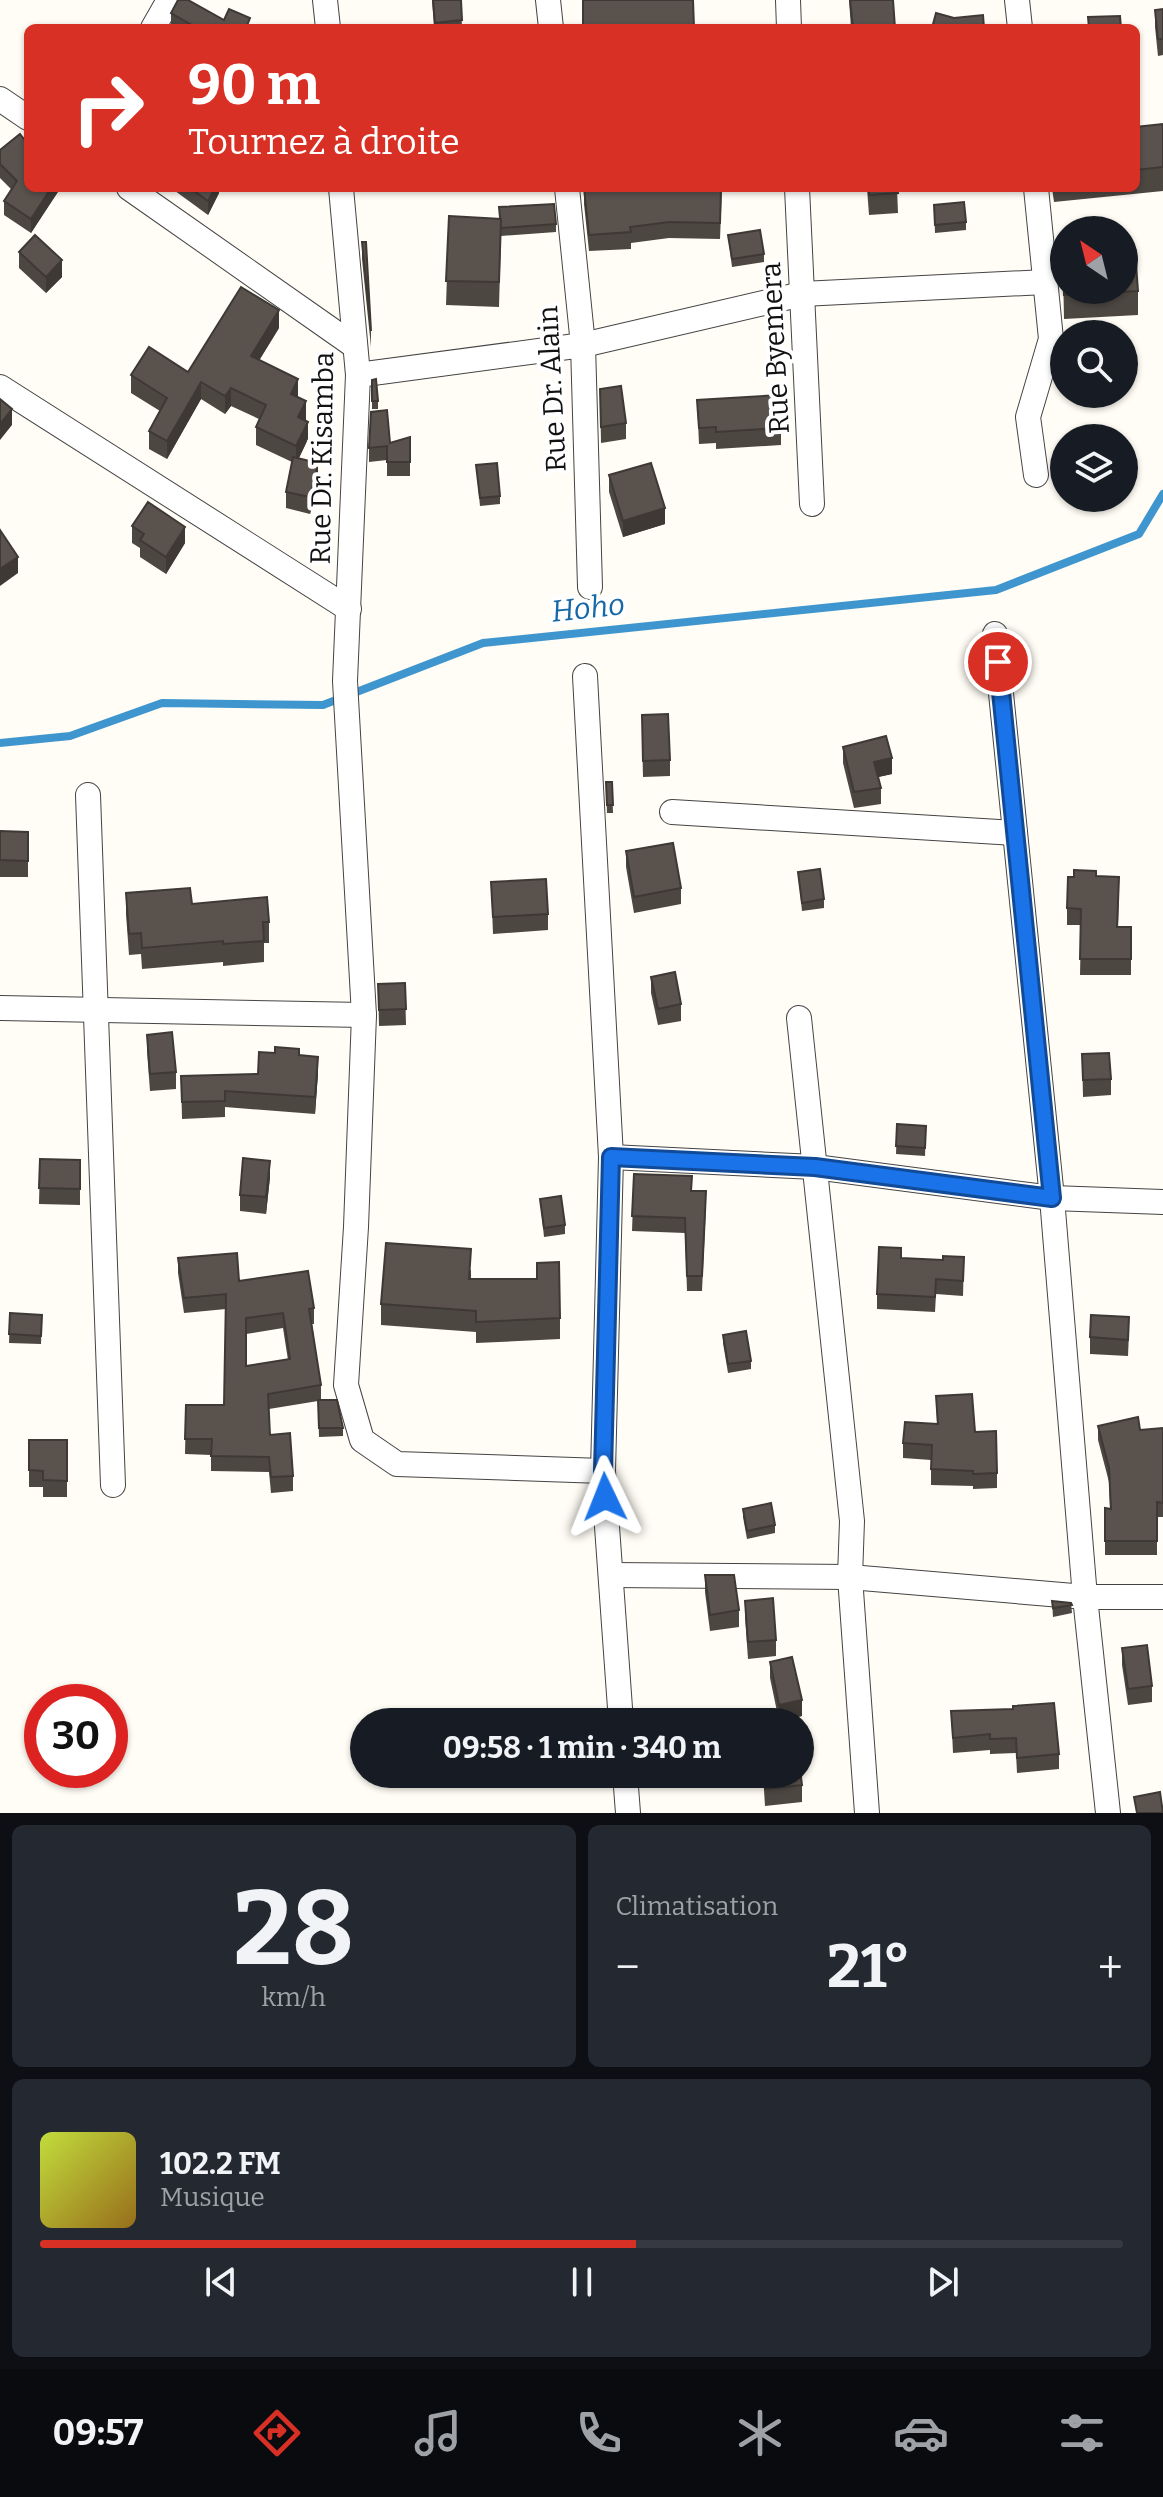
<!DOCTYPE html>
<html lang="fr">
<head>
<meta charset="utf-8">
<style>
	body { margin:0; font-family:Bitter,serif; background:#242831; color:#f1f3f6; height:100vh; display:flex; flex-direction:column; font-size:30px; white-space:nowrap }
	* { box-sizing:border-box; margin:0 }
	p { font-size:26px; color:#9ea1a6 }
	.icon { flex:none; width:44px; height:44px; fill:none; stroke:currentColor; stroke-width:2; stroke-linecap:round; stroke-linejoin:round }
	.map { position:relative; height:1813px; overflow:hidden }
	.side { display:flex; flex-direction:column; gap:12px; padding:12px; background:#0d0f14; flex:1 }
	.side>* { flex:none }
	.top-card { position:absolute; left:24px; top:24px; width:1116px; height:168px; border-radius:12px; box-shadow:0 2px 6px #0004; background:#d93025; color:#fff; overflow:hidden }
	.needle { width:52px; rotate:325deg }
	.controls { position:absolute; left:1050px; top:216px; display:grid; gap:16px }
	.controls a { display:grid; place-items:center; width:88px; height:88px; border-radius:50%; background:#171b24; box-shadow:0 2px 6px #0004; font-size:40px }
	.speed { position:absolute; left:24px; top:1684px; display:flex; gap:16px; font-size:40px; font-weight:700; text-align:center }
	.speed>* { display:grid; place-content:center; width:104px; height:104px; border-radius:50%; background:#171b24; box-shadow:0 2px 6px #0004; line-height:1 }
	.speed .limit { border:12px solid #d22; background:#fff; color:#111 }
	.pin { position:absolute; display:grid; place-items:center; width:68px; height:68px; color:#fff; margin:-34px; border:4px solid #fff; border-radius:50%; box-shadow:0 2px 8px #0007 }
	.me { position:absolute; width:88px; margin:-44px; rotate:358deg; stroke-linejoin:round; filter:drop-shadow(0 0 6px #0008) }
	.turn { display:flex; align-items:center; gap:28px; height:168px; padding:0 32px; font-size:36px }
	.turn .icon { width:104px; height:104px; stroke-width:2.5 }
	.turn b { display:block; font-size:56px; line-height:68px }
	.big { font-size:60px; font-weight:700; line-height:1.1 }
	.side .card { flex:1; display:flex; flex-direction:column; justify-content:center; gap:12px; min-width:0; padding:0 28px; border-radius:12px; background:#242831 }
	.side .dial { align-items:center; gap:0 }
	.dial b { font-size:104px; line-height:1 }
	.song { display:flex; align-items:center; gap:24px }
	.cover { width:96px; height:96px; border-radius:12px; background:linear-gradient(135deg,hsl(70 70% 55%),hsl(40 70% 35%)) }
	.played { height:8px; border-radius:4px; background:linear-gradient(90deg,#d93025 55%,#363941 55%) }
	.keys { display:flex; justify-content:space-around; direction:ltr }
	.heat { display:flex; justify-content:space-between; align-items:center; font-size:44px; direction:ltr }
	.side .tiles { flex:1; display:grid; gap:12px; grid-template-columns:1fr 1fr }
	.card:last-child { grid-column:span 2 }
	.trip { position:absolute; left:350px; top:1708px; width:464px; height:80px; border-radius:40px; background:#171b24; box-shadow:0 2px 6px #0004; font-weight:700; line-height:80px; text-align:center }
	.tabs { display:flex; height:128px; justify-content:space-around; align-items:center; background:#090b0e; color:#9ea1a6 }
	.tabs .icon { width:56px; height:56px }
	.tabs .selected { color:#d93025 }
	.tabs b { font-size:36px; color:#f1f3f6 }
	.map>svg:first-child { display:block }
	.lines { fill:none; stroke-linecap:round; stroke-linejoin:round }
	.stream { stroke:#3f96cf; stroke-width:8 }
	.street-casing { stroke:#444; stroke-width:26 }
	.street { stroke:#fff; stroke-width:24 }
	.wall { fill:#4d4742; fill-rule:evenodd }
	.shaded-wall { fill:#3f3936 }
	.building { fill:#5a524d; stroke:#3f3936; stroke-width:2; fill-rule:evenodd }
	.route-casing { stroke:#114b97; stroke-width:20 }
	.route { stroke:#1a73e8; stroke-width:14 }
	.labels { text-anchor:middle; dominant-baseline:central; stroke-width:8; stroke-linejoin:round; paint-order:stroke }
	.street-label { font-size:28px; fill:#111; stroke:#fff }
	.water-label { font-size:30px; font-style:italic; fill:#1768a6; stroke:#fff }
</style>
</head>
<body>
<div class="map">
<svg width="1163" height="1813" viewBox="0 0 1163 1813">
	<rect width="100%" height="100%" fill="#fffdf5"/>
	<g class="lines">
		<path class="stream" d="M0,743L70,736L162,703L323,705L483,643L996,590L1139,534L1163,494"/>
		<defs>
			<g id="street">
				<path d="M325,0L328,28"/>
				<path d="M548,0L551,28"/>
				<path d="M788,0L789,28"/>
				<path d="M1017,0L1020,28"/>
				<path d="M153,28L169,0"/>
				<path d="M0,99L28,118"/>
				<path d="M129,188L353,345"/>
				<path d="M341,188L358,375L345,681L364,1015L356,1227L346,1385L362,1440L397,1464L603,1471"/>
				<path d="M567,188L583,345L590,587"/>
				<path d="M797,188L812,504"/>
				<path d="M1036,188L1051,339L1028,417L1036,475"/>
				<path d="M358,375L583,345L802,294L1045,282"/>
				<path d="M0,387L349,609"/>
				<path d="M995,634L1052,1198L1085,1597L1108,1813"/>
				<path d="M585,676L611,1157L603,1471L621,1722"/>
				<path d="M88,795L113,1485"/>
				<path d="M672,812L1015,833"/>
				<path d="M0,1008L364,1015"/>
				<path d="M799,1018L852,1521L850,1577L867,1813"/>
				<path d="M611,1157L815,1167L1052,1198L1163,1202"/>
				<path d="M611,1575L850,1577L1085,1597H1163"/>
				<path d="M625,1774L628,1813"/>
			</g>
		</defs>
		<use href="#street" class="street-casing"/>
		<use href="#street" class="street"/>
	</g>
	<g class="wall">
		<path d="M432,0H461L462,28H434Z"/>
		<path d="M849,0H893L895,28H851Z"/>
		<path d="M1163,9V55L1158,56L1155,27V10Z"/>
		<path d="M171,13L224,20L250,28H174L171,26Z"/>
		<path d="M1163,124V191L1054,202L1052,188H1136V127Z"/>
		<path d="M0,150L60,188L31,233L4,215V201L11,189L0,178Z"/>
		<path d="M171,188H219V193L208,215Z"/>
		<path d="M584,188H722L720,239L669,238L631,243V249L589,251L584,204Z"/>
		<path d="M867,188H897L898,213L869,215Z"/>
		<path d="M934,205L966,222V230L935,233Z"/>
		<path d="M449,216L556,224V232L501,236L499,307L446,305Z"/>
		<path d="M728,235L764,254V262L732,267Z"/>
		<path d="M362,242L371,331V347L362,259Z"/>
		<path d="M19,252L62,277L46,293L19,268Z"/>
		<path d="M1063,268L1138,291V315L1064,319Z"/>
		<path d="M279,328L259,360L298,398L306,419L308,439L299,458L318,479L310,514L286,508V492L292,462L256,445V427L259,419L231,406L225,414L201,399L167,459L149,449V431L160,411L131,393V375L188,372Z"/>
		<path d="M372,380L378,401V409H372Z"/>
		<path d="M600,389L626,423V439L601,443Z"/>
		<path d="M697,400L781,428V445L716,449V443L699,444Z"/>
		<path d="M410,437V476H387V460L369,462V448Z"/>
		<path d="M476,465L500,496V504L480,506Z"/>
		<path d="M609,475L665,524L623,537L609,492Z"/>
		<path d="M132,526L185,543L166,574L140,557V548L132,543Z"/>
		<path d="M642,732L670,760V776L643,777Z"/>
		<path d="M843,747L892,774L878,777L881,788V804L854,808L843,763Z"/>
		<path d="M606,782H612L613,813H607Z"/>
		<path d="M0,831L28,832V877H0Z"/>
		<path d="M626,851L681,888V904L634,913L626,867Z"/>
		<path d="M798,872L824,899V908L802,911Z"/>
		<path d="M1096,876L1119,894L1118,927H1131V975H1080L1081,925H1067V908Z"/>
		<path d="M491,882L548,914V930L493,934Z"/>
		<path d="M126,893L192,904L269,922V943H264V962L223,966V962L142,969L141,954L129,955L126,914Z"/>
		<path d="M651,977L681,1004V1021L658,1025L651,993Z"/>
		<path d="M405,983L406,1025L379,1026L378,984Z"/>
		<path d="M147,1035L176,1072V1089L150,1091L147,1051Z"/>
		<path d="M1082,1054L1111,1079V1095L1083,1097Z"/>
		<path d="M299,1055L318,1073L315,1114L225,1107V1117L182,1119L181,1076L258,1074Z"/>
		<path d="M897,1124L926,1126L925,1156L896,1154Z"/>
		<path d="M40,1159L80,1160V1205L39,1204Z"/>
		<path d="M634,1174L692,1191L706,1206L702,1291H687L685,1233L632,1231Z"/>
		<path d="M270,1177L266,1214L240,1211V1195Z"/>
		<path d="M540,1199L565,1225V1234L544,1237Z"/>
		<path d="M964,1257L963,1296L936,1294L935,1312L877,1309V1294L901,1258L943,1260Z"/>
		<path d="M178,1258L314,1308V1324H312L321,1385V1400L343,1428V1436L319,1437L318,1401L269,1409L270,1435L293,1476V1491L271,1493L269,1472L211,1471V1455L185,1454L186,1405H224L226,1309L184,1313L178,1273ZM283,1328L288,1360L246,1366V1334Z"/>
		<path d="M471,1270V1279H537L560,1318V1339L476,1343V1332L381,1325V1304Z"/>
		<path d="M10,1313L42,1315L41,1344L9,1343Z"/>
		<path d="M1129,1333L1128,1356L1090,1354V1337Z"/>
		<path d="M723,1335L751,1361V1369L728,1373L723,1343Z"/>
		<path d="M936,1396L975,1432L997,1473V1488L973,1489V1486L931,1485V1460L903,1458V1443L937,1424Z"/>
		<path d="M1098,1426L1140,1430L1163,1428V1517H1157V1555H1105V1508L1110,1509L1109,1482L1098,1440Z"/>
		<path d="M29,1440H67V1497H43V1487H29Z"/>
		<path d="M743,1509L775,1525V1533L747,1539L743,1517Z"/>
		<path d="M705,1575L739,1610V1627L710,1631L705,1592Z"/>
		<path d="M745,1601L776,1640V1656L748,1659L745,1617Z"/>
		<path d="M1052,1601L1071,1603L1072,1613L1053,1617Z"/>
		<path d="M1122,1648L1152,1686V1702L1128,1705L1122,1665Z"/>
		<path d="M770,1662L802,1716L779,1721L770,1678Z"/>
		<path d="M951,1711L1059,1754V1769L1017,1773L1016,1753L990,1754V1750L953,1753Z"/>
		<path d="M763,1774H800L802,1785V1802L765,1806Z"/>
	</g>
	<g class="shaded-wall">
		<path d="M51,188H60V189L31,233V219Z"/>
		<path d="M215,188H219V193L208,215V201Z"/>
		<path d="M62,260V277L46,293V277Z"/>
		<path d="M279,310V328L251,374V356Z"/>
		<path d="M298,379V397L291,412V394Z"/>
		<path d="M201,382V399L167,459V441Z"/>
		<path d="M231,388V406L225,414V396Z"/>
		<path d="M306,401V419L298,435V417Z"/>
		<path d="M12,409V425L0,440V424Z"/>
		<path d="M308,422V439L296,464V446Z"/>
		<path d="M318,463V479L310,514V497Z"/>
		<path d="M665,508V524L623,537V521Z"/>
		<path d="M185,527V543L166,574V557Z"/>
		<path d="M18,557V573L0,586V569Z"/>
		<path d="M892,758V774L874,778V762Z"/>
		<path d="M318,1057V1073L315,1114V1097Z"/>
		<path d="M270,1161V1177L266,1214V1197Z"/>
		<path d="M802,1700V1716L779,1721V1705Z"/>
	</g>
	<g class="building">
		<path d="M178,0H188L224,20L229,9L250,18L246,28H197L171,13Z"/>
		<path d="M433,0H461L462,20L435,23Z"/>
		<path d="M583,0H693L694,28H583Z"/>
		<path d="M850,0H893L895,28H853Z"/>
		<path d="M1163,9V39H1158L1155,10Z"/>
		<path d="M936,13L954,18L983,15L984,28H932Z"/>
		<path d="M1120,16L1121,28H1089L1088,17Z"/>
		<path d="M1163,124V167L1136,170V127Z"/>
		<path d="M20,134L28,144V188H51L31,219L4,201L17,181L0,164V150Z"/>
		<path d="M190,188H215L208,201Z"/>
		<path d="M584,188H721L720,223L669,222L630,227L631,232L589,235Z"/>
		<path d="M869,188H897L898,193L869,195Z"/>
		<path d="M964,202L966,222L935,225L934,205Z"/>
		<path d="M554,204L556,224L501,228L499,207Z"/>
		<path d="M449,216L501,219L499,282L446,281Z"/>
		<path d="M760,230L764,254L732,259L728,235Z"/>
		<path d="M35,235L62,260L46,277L19,252Z"/>
		<path d="M362,242H366L371,331Z"/>
		<path d="M1136,264L1138,291L1064,295L1063,268H1064V290H1124V265Z"/>
		<path d="M241,287L279,310L251,356L298,379L291,394L306,401L298,417L308,422L296,446L256,427L266,405L231,388L225,396L201,382L167,441L149,431L167,398L131,375L149,347L188,372Z"/>
		<path d="M376,379L378,401H372V380Z"/>
		<path d="M621,386L626,423L601,427L600,389Z"/>
		<path d="M779,395L781,428L716,432V427L699,428L697,400Z"/>
		<path d="M0,399L12,409L0,424Z"/>
		<path d="M387,410L390,443L410,437V462H387V446L369,448L371,412Z"/>
		<path d="M293,457L318,463L310,497L286,492Z"/>
		<path d="M497,463L500,496L480,498L476,465Z"/>
		<path d="M651,463L665,508L623,521L609,475Z"/>
		<path d="M148,502L185,527L166,557L140,540L144,534L132,526Z"/>
		<path d="M0,530L18,557L0,569Z"/>
		<path d="M668,714L670,760L643,761L642,715Z"/>
		<path d="M886,736L892,758L874,762L881,788L854,792L843,747Z"/>
		<path d="M606,782H612L613,805H607Z"/>
		<path d="M0,831L28,832V861L0,860Z"/>
		<path d="M673,843L681,888L634,897L626,851Z"/>
		<path d="M820,869L824,899L802,903L798,872Z"/>
		<path d="M1074,870L1096,871V876L1119,877L1117,927H1131V959H1080L1081,909L1067,908L1068,877H1074Z"/>
		<path d="M546,879L548,914L493,917L491,882Z"/>
		<path d="M190,888L192,904L267,897L269,922H263L264,941L223,944V941L142,948L141,933L129,934L126,893Z"/>
		<path d="M675,972L681,1004L658,1009L651,977Z"/>
		<path d="M405,983L406,1009L379,1010L378,984Z"/>
		<path d="M172,1032L176,1072L150,1074L147,1035Z"/>
		<path d="M275,1047L299,1049V1055L318,1057L315,1097L225,1091V1101L182,1102L181,1076L258,1074L259,1052L275,1053Z"/>
		<path d="M1109,1053L1111,1079L1083,1080L1082,1054Z"/>
		<path d="M897,1124L926,1126L925,1148L896,1146Z"/>
		<path d="M243,1158L270,1161L266,1197L240,1195Z"/>
		<path d="M40,1159L80,1160V1189L39,1188Z"/>
		<path d="M634,1174L692,1176L691,1191H706L702,1276H687L685,1218L632,1216Z"/>
		<path d="M561,1196L565,1225L544,1228L540,1199Z"/>
		<path d="M386,1243L471,1249L469,1279H537V1263L559,1262L560,1318L476,1322V1311L381,1304Z"/>
		<path d="M879,1247L901,1248V1258L943,1260V1256L964,1257L963,1281L936,1279L935,1297L877,1294Z"/>
		<path d="M237,1253L239,1281L308,1271L314,1308L309,1309L321,1385L268,1394L270,1435L290,1433L293,1476L271,1477L269,1457L211,1456L212,1439H185L186,1405H224L226,1294L184,1298L178,1258ZM283,1313L290,1359L246,1366V1318Z"/>
		<path d="M10,1313L42,1315L41,1336L9,1334Z"/>
		<path d="M1091,1315L1129,1317L1128,1340L1090,1337Z"/>
		<path d="M746,1331L751,1361L728,1364L723,1335Z"/>
		<path d="M972,1394L975,1432L996,1431L997,1473L973,1474V1471L931,1469L932,1445L903,1443L905,1422L938,1424L936,1396Z"/>
		<path d="M318,1400H337L343,1428H319Z"/>
		<path d="M1138,1417L1140,1430L1163,1428V1503L1157,1502V1541H1105V1508L1111,1509L1109,1468L1098,1426Z"/>
		<path d="M29,1440H67V1481L43,1480V1471L29,1470Z"/>
		<path d="M771,1503L775,1525L747,1531L743,1509Z"/>
		<path d="M705,1575H734L739,1610L710,1615Z"/>
		<path d="M773,1598L776,1640L748,1642L745,1601Z"/>
		<path d="M1052,1601L1071,1603L1072,1605L1053,1608Z"/>
		<path d="M1147,1645L1152,1686L1128,1689L1122,1648Z"/>
		<path d="M792,1657L802,1700L779,1705L770,1662Z"/>
		<path d="M1054,1703L1059,1754L1017,1758L1016,1738L990,1739V1734L953,1738L951,1711L1013,1709V1706Z"/>
		<path d="M800,1770L802,1785L765,1789L764,1774H800Z"/>
		<path d="M1160,1792L1163,1813H1137L1134,1797Z"/>
	</g>
	<g class="lines">
		<defs>
			<path id="route" d="M605,1497L603,1471L611,1157L815,1167L1052,1198L998,662"/>
		</defs>
		<use href="#route" class="route-casing"/>
		<use href="#route" class="route"/>
	</g>
	<g class="labels">
		<g class="street-label">
			<text transform="translate(775 348) rotate(-93)">Rue Byemera</text>
			<text transform="translate(552 389) rotate(-93)">Rue Dr. Alain</text>
			<text transform="translate(322 458) rotate(-89)">Rue Dr. Kisamba</text>
		</g>
		<g class="water-label">
			<text transform="translate(588 608) rotate(-6)">Hoho</text>
		</g>
	</g>
</svg>
<div class="controls">
<a><svg class="needle" viewBox="-14 -14 28 28"><path d="M0-13l5 13h-10z" fill="#e53935"/><path d="M0 13l5-13h-10z" fill="#9ea1a6"/></svg></a>
<a><svg class="icon" aria-label="search" viewBox="0 0 24 24"><circle cx="10" cy="10" r="6"/><path d="M15 15l6 6"/></svg></a>
<a><svg class="icon" aria-label="layers" viewBox="0 0 24 24"><path d="M12 4l9 5-9 5-9-5zM3 14l9 5 9-5"/></svg></a>
</div>
<div class="speed"><div class="limit">30</div></div>
<div class="pin" style="left:998px;top:662px;background:#d93025"><svg class="icon" aria-label="arrive" viewBox="0 0 24 24"><path d="M6 21V4h12l-3 4 3 4H6"/></svg></div>
<svg class="me" style="left:605px;top:1497px" viewBox="-20 -20 40 40"><path d="M0-17L14 15 0 8-14 15z" fill="#1a73e8" stroke="#fff" stroke-width="4"/></svg>
<div class="trip">09:58 · 1 min · 340 m</div>
<div class="top-card">
<div class="turn"><svg class="icon" aria-label="right" viewBox="0 0 24 24"><path d="M7 20v-9h11M14 6l5 5-5 5"/></svg><div><b>90 m</b>Tournez à droite</div></div>
</div>
</div>
<section class="side">
<div class="tiles">
<div class="card dial"><b>28</b><p>km/h</p></div>
<div class="card"><p>Climatisation</p>
<div class="heat"><a>−</a><b class="big">21°</b><a>+</a></div>
</div>
<div class="card">
<div class="song"><i class="cover"></i><div><b>102.2 FM</b><p>Musique</p></div></div>
<div class="played"></div>
<div class="keys"><svg class="icon" aria-label="previous" viewBox="0 0 24 24"><path d="M18 5L8 12l10 7zM5 5v14"/></svg><svg class="icon" aria-label="pause" viewBox="0 0 24 24"><path d="M8 5v14M16 5v14"/></svg><svg class="icon" aria-label="next" viewBox="0 0 24 24"><path d="M6 5l10 7-10 7zM19 5v14"/></svg></div>
</div>
</div>
</section>
<nav class="tabs">
<b>09:57</b>
<svg class="icon selected" aria-label="directions" viewBox="0 0 24 24"><path d="M12 3l9 9-9 9-9-9zM9 14v-3h6M13 9l2 2-2 2"/></svg>
<svg class="icon" aria-label="music" viewBox="0 0 24 24"><path d="M9 18V5l10-2v13"/><circle cx="6" cy="18" r="3"/><circle cx="16" cy="16" r="3"/></svg>
<svg class="icon" aria-label="phone" viewBox="0 0 24 24"><path d="M5 4h4l2 5-3 2q2 4 5 5l2-3 5 2v4C11 20 4 13 5 4z"/></svg>
<svg class="icon" aria-label="climate" viewBox="0 0 24 24"><path d="M12 3v18M4 7l16 10M4 17L20 7"/></svg>
<svg class="icon" aria-label="car" viewBox="0 0 24 24"><path d="M5 17H2v-5l4-1 3-4h7l3 4 3 1v5h-3M9 17h6M6 11h13"/><circle cx="7" cy="17" r="2"/><circle cx="17" cy="17" r="2"/></svg>
<svg class="icon" aria-label="filters" viewBox="0 0 24 24"><path d="M4 7h16M4 17h16"/><circle cx="9" cy="7" r="2"/><circle cx="15" cy="17" r="2"/></svg>
</nav>
</body>
</html>
